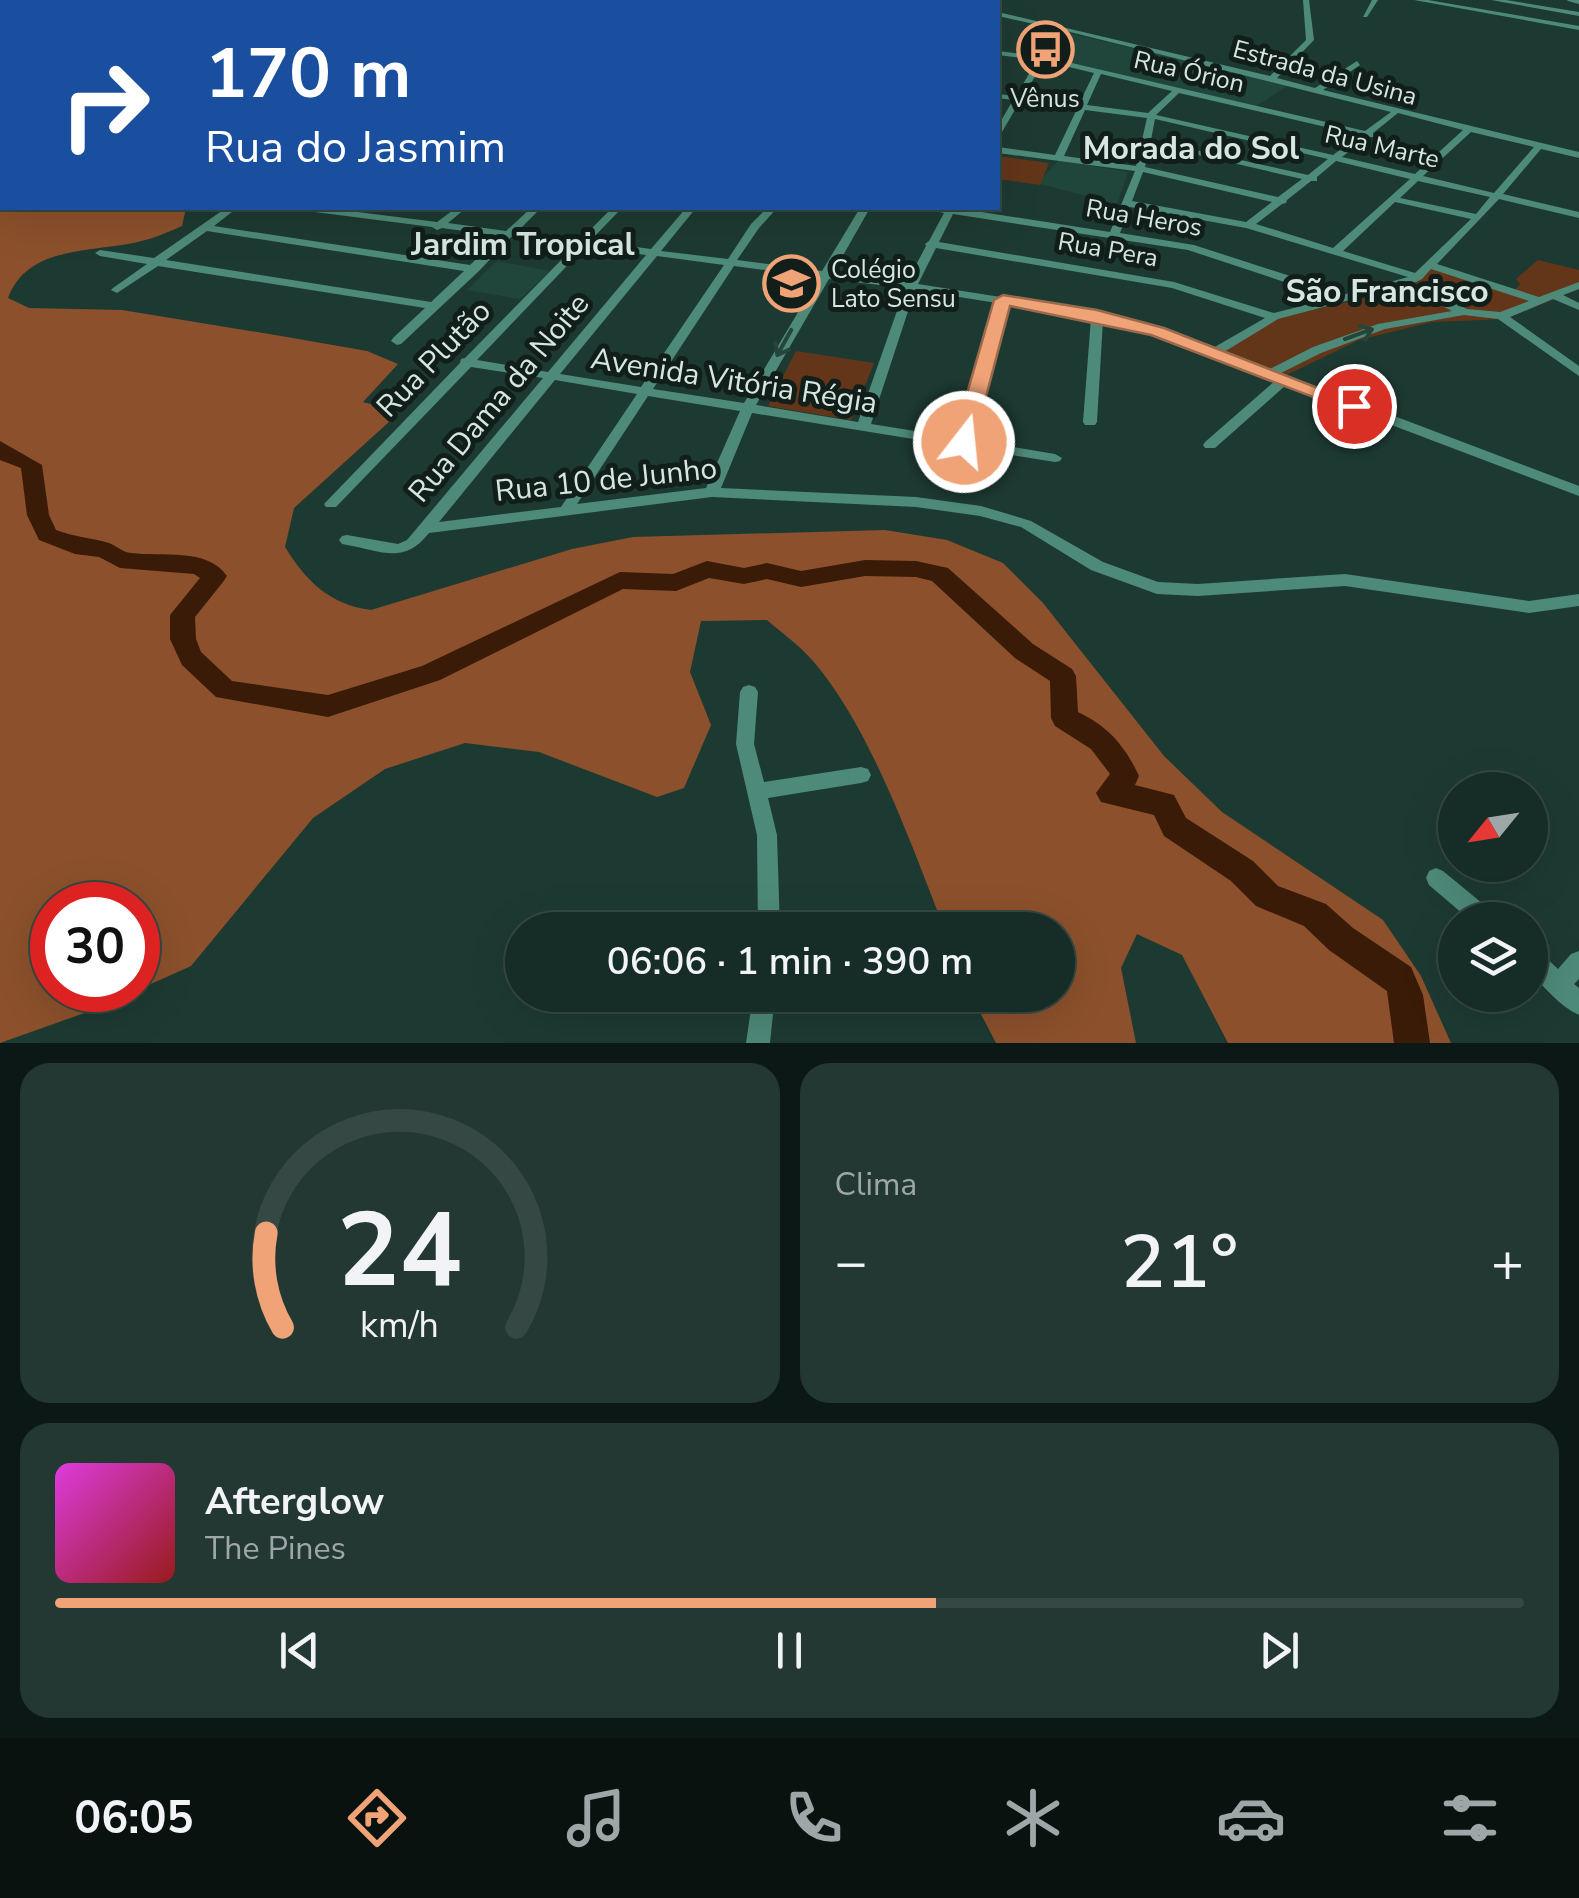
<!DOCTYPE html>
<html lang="pt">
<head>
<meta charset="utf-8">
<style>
	body { margin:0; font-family:"Nunito Sans",sans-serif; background:#233832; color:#f1f3f6; height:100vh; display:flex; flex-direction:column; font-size:38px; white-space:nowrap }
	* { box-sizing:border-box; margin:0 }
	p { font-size:32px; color:#9ea7a7 }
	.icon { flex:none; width:55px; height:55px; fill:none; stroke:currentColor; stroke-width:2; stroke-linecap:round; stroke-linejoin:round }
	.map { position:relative; height:1043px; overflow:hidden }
	.panel { display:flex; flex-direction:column; gap:20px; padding:20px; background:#0c1815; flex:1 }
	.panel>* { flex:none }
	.top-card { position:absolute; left:0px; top:0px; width:1000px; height:210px; box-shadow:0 10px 40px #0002,0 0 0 2px #354843; background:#1a4fa0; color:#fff; overflow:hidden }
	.needle { width:65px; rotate:240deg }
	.controls { position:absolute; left:1438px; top:772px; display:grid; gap:20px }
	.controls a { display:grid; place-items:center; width:110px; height:110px; border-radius:50%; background:#162c26; box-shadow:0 10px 40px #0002,0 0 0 2px #354843; font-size:50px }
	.speed { position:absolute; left:30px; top:882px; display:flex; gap:20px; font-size:50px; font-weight:700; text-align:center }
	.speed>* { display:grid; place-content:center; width:130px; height:130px; border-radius:50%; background:#162c26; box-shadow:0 10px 40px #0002,0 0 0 2px #354843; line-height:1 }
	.speed .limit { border:15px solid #d22; background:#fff; color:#111 }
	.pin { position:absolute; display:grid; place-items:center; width:85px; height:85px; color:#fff; margin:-42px; border:5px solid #fff; border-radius:50%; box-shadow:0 2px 10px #0007 }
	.me { position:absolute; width:110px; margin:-55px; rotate:16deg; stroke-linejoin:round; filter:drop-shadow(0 0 8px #0008) }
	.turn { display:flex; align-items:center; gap:35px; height:210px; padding:0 40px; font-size:45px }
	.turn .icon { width:130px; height:130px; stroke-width:2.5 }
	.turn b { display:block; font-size:70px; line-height:85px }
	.big { font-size:75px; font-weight:600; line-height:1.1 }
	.panel .widget { flex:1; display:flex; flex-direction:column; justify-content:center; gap:15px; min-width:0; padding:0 35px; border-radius:30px; background:#233832 }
	.panel .dial { align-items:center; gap:0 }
	.dial svg { height:260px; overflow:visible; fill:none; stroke:#354843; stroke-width:7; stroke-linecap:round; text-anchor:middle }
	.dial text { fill:#f1f3f6; stroke:none }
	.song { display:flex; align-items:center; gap:30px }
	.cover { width:120px; height:120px; border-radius:15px; background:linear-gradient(135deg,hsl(300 70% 55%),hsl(0 70% 35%)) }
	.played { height:10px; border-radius:5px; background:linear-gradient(90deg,#efa376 60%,#354843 60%) }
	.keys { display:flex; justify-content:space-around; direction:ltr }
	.heat { display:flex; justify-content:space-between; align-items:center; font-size:55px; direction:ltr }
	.panel .tiles { flex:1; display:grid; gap:20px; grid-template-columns:1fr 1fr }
	.widget:last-child { grid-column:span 2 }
	.trip { position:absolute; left:505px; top:912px; width:570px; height:100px; border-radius:50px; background:#162c26; box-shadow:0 10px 40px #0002,0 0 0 2px #354843; font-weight:600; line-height:100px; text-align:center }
	.tab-bar { display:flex; height:160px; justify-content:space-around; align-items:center; background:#09120f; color:#9ea7a7 }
	.tab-bar .icon { width:70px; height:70px }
	.tab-bar .current { color:#efa376 }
	.tab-bar b { font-size:45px; color:#f1f3f6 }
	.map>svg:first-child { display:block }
	.built { fill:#20463c }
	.green { fill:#643619 }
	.forest { fill:#8c512c; fill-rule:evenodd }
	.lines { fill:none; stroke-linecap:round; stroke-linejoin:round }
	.river { fill:#391b07; fill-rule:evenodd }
	.minor { fill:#4e8a79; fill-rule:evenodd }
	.oneway { stroke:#27443b }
	.route { fill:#efa376; stroke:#9b6a4d; stroke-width:2.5 }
	.labels { text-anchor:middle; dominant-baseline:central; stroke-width:10; stroke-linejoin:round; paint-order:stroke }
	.far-street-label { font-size:25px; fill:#d6e7e1; stroke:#121e1a }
	.far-poi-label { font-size:25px; fill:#d6e7e1; stroke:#121e1a }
	.street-label { font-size:30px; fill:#d6e7e1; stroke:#121e1a }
	.far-district-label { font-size:32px; font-weight:bold; fill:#d6e7e1; stroke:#121e1a }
</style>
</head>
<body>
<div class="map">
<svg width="1579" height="1043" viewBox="0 0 1579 1043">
	<rect width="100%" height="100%" fill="#1d3a32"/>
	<g class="built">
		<path d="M1064,32L1289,85L1256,106L1046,57Z"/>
		<path d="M1059,160L1128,172L1117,204L1037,183Z"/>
		<path d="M497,261L550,271L520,299L467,290Z"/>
	</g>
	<g class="green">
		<path d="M998,156L1049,163L1040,185L998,179Z"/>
		<path d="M1538,260L1579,270V289L1505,319L1432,322L1359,340L1274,381L1207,355C1228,344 1248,331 1270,322C1316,303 1401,300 1432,268L1512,293L1520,284L1516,279Z"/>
		<path d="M796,351L874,363L851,420L768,406Z"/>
	</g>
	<path class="forest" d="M0,10L2,208H186L182,226C170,231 158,237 145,240C98,254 29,242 8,298L29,308L122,310L281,336L367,351L398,364L363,402L393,410L390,421L294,508L285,547C306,581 330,605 371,610L572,549L633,537L885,530L947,540L1003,563L1043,603L1164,756L1222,812L1383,920L1421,976L1451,1043H1228L1182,955L1137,934L1121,968L1136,1043H996L971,995H1058V930H945C912,847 871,728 813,661C800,646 782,633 767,620L701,621L690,672L711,725L684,788L657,797L539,752L465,743L385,769L313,818L191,966L93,1010L0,1043ZM52,905H138V990H52Z"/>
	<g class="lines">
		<g class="river">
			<rect x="0" y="23" width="2" height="6"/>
			<rect x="0" y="118" width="2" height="8"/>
			<path d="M0,441L42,465L49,515L56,530C74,537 92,538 109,543C117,546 122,552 131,553C161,557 207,547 227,576L223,582L195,617L196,639L201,652L232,681L328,695L422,666L620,572L673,574L707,561L744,568L767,563L801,571L865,560L916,561L948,568L1033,644L1072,669L1076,676L1078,712C1109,727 1125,746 1139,776L1135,785L1174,795L1186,818L1253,861L1278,886L1326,904L1353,928L1411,967L1423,995L1430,1043H1394L1387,991L1329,950L1304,926L1256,906L1231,881L1164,836L1154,815L1101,802L1096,793L1110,774L1091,749L1055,726L1051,718L1050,681L1015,658L932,581L916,577L865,576L801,587L767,579L744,584L709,578L676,591L623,589L440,680L328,717L216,697L182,665L170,639V615L200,578L194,574L120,568L99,557L75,554L39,540L27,515L21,468L0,460Z"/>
		</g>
		<g class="minor">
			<path d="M279,0L282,2H273L274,1Z"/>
			<path d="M553,0H559L558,2H552Z"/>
			<path d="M606,0H612L611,2H605Z"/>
			<path d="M673,0H702L705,2H674Z"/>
			<path d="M804,0L807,2H797L798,1Z"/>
			<path d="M1303,0H1309L1314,40L1277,78L1315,88L1357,61L1360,65L1323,90L1579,152V158L1541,149L1503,194L1579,212V218L1499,199L1437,264L1539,297L1579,282V289L1563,295L1579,303V310L1553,299L1510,317L1579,366V376L1498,319L1464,315L1385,329L1321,353L1281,373L1579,486V496L1286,385L1215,448H1205L1203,445L1205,442L1276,380L1153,334L1103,320L1097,422L1095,425H1085L1083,422L1091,318L1007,304L972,440L1055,454L1062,458L1060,461L1055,462L752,413L721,488L916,497L981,506L1031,521L1103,562L1158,582L1198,584L1345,574L1529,601L1579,594V606L1529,613L1345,586L1198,596L1157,594L1091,570L1021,527L980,516L916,507L712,497L429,533C404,565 382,551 347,545L342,544L339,540L342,536L347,535L398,544L407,540L543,378L471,367L336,507H326L324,504L460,363L461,359L465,358L575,246L511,237L479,271L401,344L397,345L391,341L393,338L425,308L158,266L117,293L111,290L113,288L147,264L100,256L95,253L100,250L154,258L226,208H237L214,226L470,265L501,236L442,228L437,230L432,227L307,211L302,208H326L437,222L456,208H466L448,223L506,231L531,208H541L517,232L580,240L612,208H622L590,241L651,249L686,208H696L661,251L728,259L751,224L767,208H777L759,228L737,260L822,271L860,208H870L833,273L907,282L926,246L925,244L929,241L944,213L930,210L928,208H956L1110,232L1135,171L998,153V147L1055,155L1077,109L1020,101L1002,132L998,134V126L1013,100L998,98V94L1016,96L1037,60L998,55V51L1040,56L1056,29L998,16V12L1270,76L1306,40ZM1062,30L1391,112L1365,131L1046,57ZM1044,61L1094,73L1079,104L1023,97ZM1101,74L1172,91L1148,113L1087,105ZM1179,93L1360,135L1333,155L1156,115ZM1085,110L1147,118L1136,166L1064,156ZM1398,113L1463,130L1415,174L1342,157L1368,137H1373V133ZM1155,119L1328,159L1308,175L1151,140ZM1471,132L1534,147L1494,193L1423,176ZM1150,144L1302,179L1278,197L1145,167ZM1336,161L1410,179L1333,248L1256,224L1282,204L1286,203L1287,200L1311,181H1317V177ZM1143,172L1272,202L1246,222L1132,201ZM1418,181L1490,197L1476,214L1400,198ZM1395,202L1471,219L1415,273L1343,251ZM1130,207L1246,228L1408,277L1346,294L1194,245L1120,233ZM953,214L1188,250L1333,298L1274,313L1174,282L939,242ZM207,231L464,271L431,302L166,260ZM585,247L646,255L548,372L477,360ZM936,248L1172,288L1265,318L1213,348L1161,328L1097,312L918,284ZM657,256L724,265L641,387L560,374ZM734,266L819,277L744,403L653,389ZM1431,269L1529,301L1500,312L1467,309L1414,283L1422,279ZM829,279L905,288L858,422L756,405ZM1403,286L1452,311L1378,324L1313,347L1270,369L1224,352L1278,319ZM915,290L997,303L959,438L871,424ZM555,380L637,394L561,507L439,522ZM648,396L740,411L706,488L577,504Z"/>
			<path d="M1372,0H1378L1367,17H1363Z"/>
			<path d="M1414,0H1428L1579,26V30Z"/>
			<path d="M1491,0H1506L1579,12V16Z"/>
			<path d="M1567,0H1579V4L1568,1Z"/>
			<path d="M749,685L755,687L758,692L754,744L764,782L861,767L868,769L871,775L868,781L861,783L768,798L777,835L780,930H758L757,835L736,744L740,692L743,687Z"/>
			<path d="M1436,868L1443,871L1494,913L1497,920H1470L1429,885L1426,878L1429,871Z"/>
			<path d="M1530,947L1538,950L1558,969L1571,954L1579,951V979L1574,984L1579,988V1015C1559,1006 1546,988 1530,973Z"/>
			<path d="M753,995H775L770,1043H746Z"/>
		</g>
	</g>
	<defs><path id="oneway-shaft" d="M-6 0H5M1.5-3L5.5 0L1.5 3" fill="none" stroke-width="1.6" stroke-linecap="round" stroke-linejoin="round" transform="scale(2.5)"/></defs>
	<g class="oneway">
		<use href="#oneway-shaft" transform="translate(1359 334) rotate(-20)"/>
		<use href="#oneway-shaft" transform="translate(784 343) rotate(119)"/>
	</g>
	<path class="route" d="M1003,295L1097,310L1164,328L1364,406L1347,410L1151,335L1010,306L974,442L964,449L956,447L953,442L994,300Z"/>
	<defs>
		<symbol id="bus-ring" viewBox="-11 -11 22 22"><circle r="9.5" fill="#121e1a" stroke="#efa376" stroke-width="1.5"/><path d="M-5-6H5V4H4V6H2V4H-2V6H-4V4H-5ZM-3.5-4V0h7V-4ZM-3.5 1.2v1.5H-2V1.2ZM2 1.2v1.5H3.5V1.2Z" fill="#efa376"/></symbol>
		<symbol id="school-ring" viewBox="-11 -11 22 22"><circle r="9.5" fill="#121e1a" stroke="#efa376" stroke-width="1.5"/><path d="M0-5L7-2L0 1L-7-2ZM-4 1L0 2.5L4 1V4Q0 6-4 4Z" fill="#efa376"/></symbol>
	</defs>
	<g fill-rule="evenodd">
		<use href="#bus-ring" x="1014" y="18" width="63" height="63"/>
		<use href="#school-ring" x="760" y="252" width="63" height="63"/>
	</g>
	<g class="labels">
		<g class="far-street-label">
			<text transform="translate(1189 72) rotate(13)">Rua Órion</text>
			<text transform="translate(1325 73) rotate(15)">Estrada da Usina</text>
			<text transform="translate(1382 147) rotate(13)">Rua Marte</text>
			<text transform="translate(1144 218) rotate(10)">Rua Heros</text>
			<text transform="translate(1108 250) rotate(10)">Rua Pera</text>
		</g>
		<g class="far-poi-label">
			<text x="1045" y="99">Vênus</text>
			<text x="831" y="270" text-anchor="start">Colégio<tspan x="831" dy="29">Lato Sensu</tspan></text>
		</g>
		<g class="street-label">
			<text transform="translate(434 359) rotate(-46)">Rua Plutão</text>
			<text transform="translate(734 381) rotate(9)">Avenida Vitória Régia</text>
			<text transform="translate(499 398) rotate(-50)">Rua Dama da Noite</text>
			<text transform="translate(606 480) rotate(-6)">Rua 10 de Junho</text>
		</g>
		<g class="far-district-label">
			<text x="1191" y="148">Morada do Sol</text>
			<text x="523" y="244">Jardim Tropical</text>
			<text x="1387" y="291">São Francisco</text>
		</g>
	</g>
</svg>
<div class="controls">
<a><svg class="needle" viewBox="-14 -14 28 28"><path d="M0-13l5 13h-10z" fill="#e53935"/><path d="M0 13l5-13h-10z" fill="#9ea7a7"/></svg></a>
<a><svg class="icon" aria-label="layers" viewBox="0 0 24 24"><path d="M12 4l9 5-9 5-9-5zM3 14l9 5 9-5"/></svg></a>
</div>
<div class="speed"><div class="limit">30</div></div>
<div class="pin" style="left:1354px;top:406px;background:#d93025"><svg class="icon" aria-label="arrive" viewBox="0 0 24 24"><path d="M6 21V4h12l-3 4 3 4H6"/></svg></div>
<svg class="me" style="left:964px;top:442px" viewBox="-20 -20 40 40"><circle r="17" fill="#efa376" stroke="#fff" stroke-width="3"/><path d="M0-11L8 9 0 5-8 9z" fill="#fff"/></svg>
<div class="trip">06:06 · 1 min · 390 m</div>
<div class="top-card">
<div class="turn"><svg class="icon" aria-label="right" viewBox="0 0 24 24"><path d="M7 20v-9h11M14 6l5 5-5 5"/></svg><div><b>170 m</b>Rua do Jasmim</div></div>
</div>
</div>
<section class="panel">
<div class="tiles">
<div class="widget dial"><svg viewBox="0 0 100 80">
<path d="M14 69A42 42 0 1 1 86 69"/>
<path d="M14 69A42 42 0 0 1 9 40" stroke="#efa376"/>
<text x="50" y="56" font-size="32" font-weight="700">24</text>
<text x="50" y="72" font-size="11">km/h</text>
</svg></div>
<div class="widget"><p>Clima</p>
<div class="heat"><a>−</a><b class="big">21°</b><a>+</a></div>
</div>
<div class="widget">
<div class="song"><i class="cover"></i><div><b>Afterglow</b><p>The Pines</p></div></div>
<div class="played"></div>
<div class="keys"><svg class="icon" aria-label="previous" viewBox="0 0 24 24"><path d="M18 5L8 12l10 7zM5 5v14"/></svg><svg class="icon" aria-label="pause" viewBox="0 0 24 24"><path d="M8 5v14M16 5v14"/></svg><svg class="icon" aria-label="next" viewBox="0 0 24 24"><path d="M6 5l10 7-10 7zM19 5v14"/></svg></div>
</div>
</div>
</section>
<nav class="tab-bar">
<b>06:05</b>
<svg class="icon current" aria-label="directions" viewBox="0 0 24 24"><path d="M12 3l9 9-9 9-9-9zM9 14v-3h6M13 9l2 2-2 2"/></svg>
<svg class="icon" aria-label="music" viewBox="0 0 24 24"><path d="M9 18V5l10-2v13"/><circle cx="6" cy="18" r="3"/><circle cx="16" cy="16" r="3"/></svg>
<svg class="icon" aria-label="phone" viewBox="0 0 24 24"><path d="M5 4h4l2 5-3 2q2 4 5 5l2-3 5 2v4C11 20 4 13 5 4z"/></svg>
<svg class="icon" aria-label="climate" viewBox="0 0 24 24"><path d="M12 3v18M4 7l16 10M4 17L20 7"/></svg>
<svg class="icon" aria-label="car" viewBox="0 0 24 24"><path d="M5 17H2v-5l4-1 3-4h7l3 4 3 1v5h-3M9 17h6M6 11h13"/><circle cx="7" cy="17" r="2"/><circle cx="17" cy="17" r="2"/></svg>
<svg class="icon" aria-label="filters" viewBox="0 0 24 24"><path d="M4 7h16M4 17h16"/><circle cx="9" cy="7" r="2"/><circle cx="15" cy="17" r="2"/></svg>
</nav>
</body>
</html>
